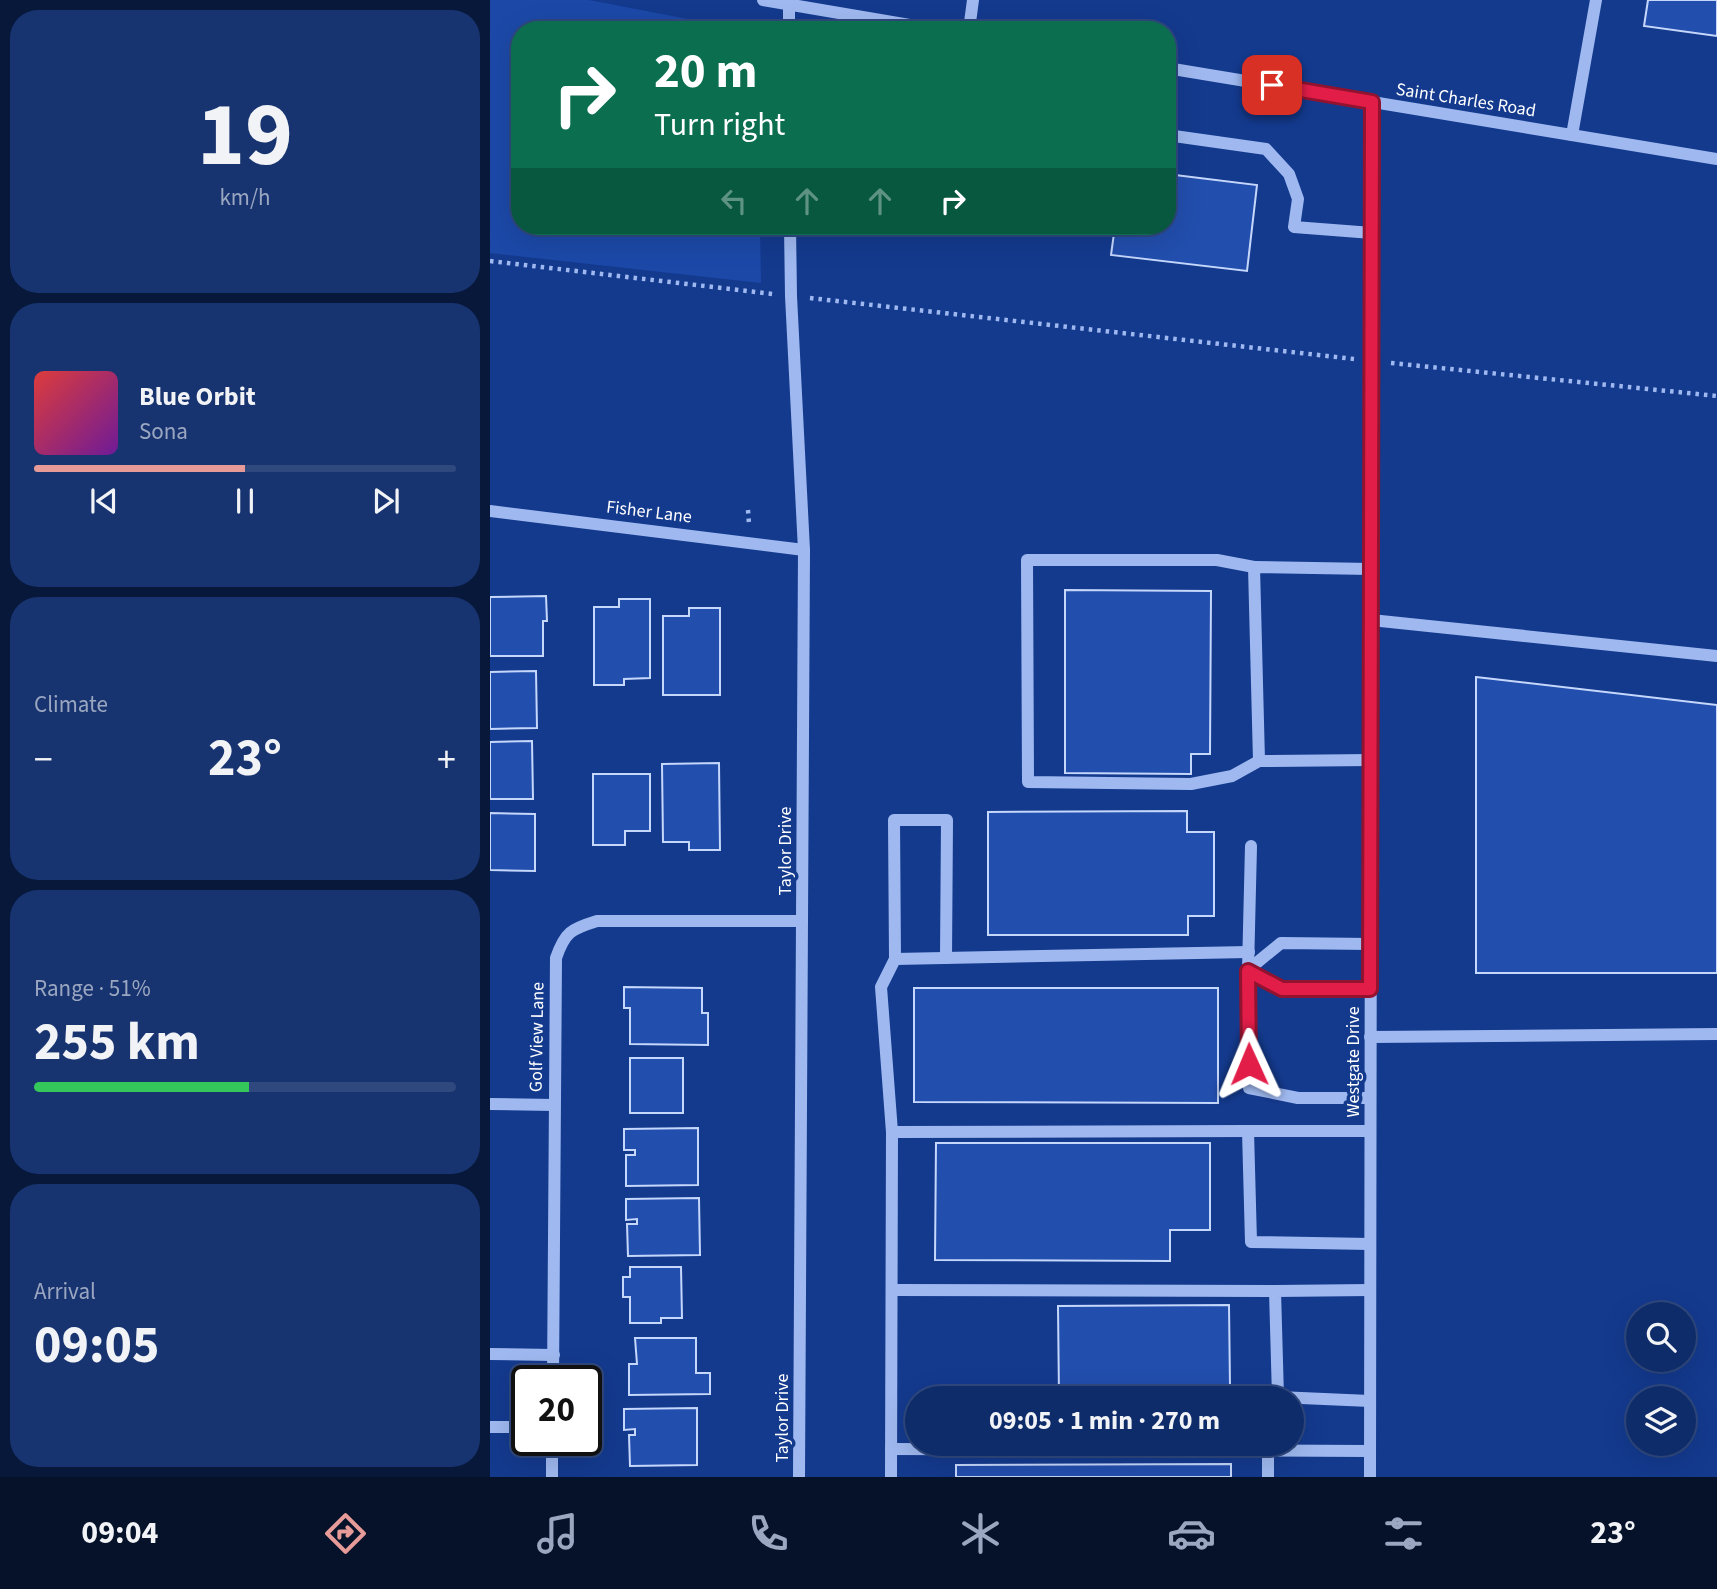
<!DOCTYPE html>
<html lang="en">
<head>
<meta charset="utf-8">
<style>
	body { margin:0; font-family:"Source Sans 3",sans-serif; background:#183470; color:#f1f3f6; height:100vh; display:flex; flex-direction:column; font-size:26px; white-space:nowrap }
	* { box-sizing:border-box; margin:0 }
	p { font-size:23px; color:#9ba7c1 }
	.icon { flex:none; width:38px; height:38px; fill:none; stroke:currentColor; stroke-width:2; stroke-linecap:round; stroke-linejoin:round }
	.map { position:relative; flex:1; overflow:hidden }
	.drawer { display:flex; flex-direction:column; gap:10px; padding:10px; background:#08183a; width:490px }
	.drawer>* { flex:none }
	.guide { position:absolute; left:21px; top:21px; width:665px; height:214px; border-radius:28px; box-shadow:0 7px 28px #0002,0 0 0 2px #2f487e; background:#0b6e4f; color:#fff; overflow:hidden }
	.tools { position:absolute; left:1136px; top:1302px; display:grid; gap:14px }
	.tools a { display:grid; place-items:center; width:70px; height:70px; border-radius:50%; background:#0f2c6a; box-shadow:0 7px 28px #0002,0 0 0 2px #2f487e; font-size:35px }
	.speed { position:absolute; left:21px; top:1365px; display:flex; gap:14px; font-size:35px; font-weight:700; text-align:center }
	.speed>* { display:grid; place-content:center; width:91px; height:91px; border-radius:50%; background:#0f2c6a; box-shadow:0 7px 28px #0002,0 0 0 2px #2f487e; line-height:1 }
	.speed .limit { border:4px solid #111; border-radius:10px; background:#fff; color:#111 }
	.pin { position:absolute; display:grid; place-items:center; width:60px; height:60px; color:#fff; margin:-30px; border-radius:14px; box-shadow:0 4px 10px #0006 }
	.me { position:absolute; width:77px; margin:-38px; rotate:359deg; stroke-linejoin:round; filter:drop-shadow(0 0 5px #0008) }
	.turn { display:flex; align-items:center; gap:24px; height:147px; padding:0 28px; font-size:32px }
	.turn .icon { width:91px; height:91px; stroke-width:2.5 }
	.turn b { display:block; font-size:49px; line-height:60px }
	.lanes { display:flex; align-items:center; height:66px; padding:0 28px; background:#0003; justify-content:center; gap:35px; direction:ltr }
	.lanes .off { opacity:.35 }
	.big { font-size:52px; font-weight:700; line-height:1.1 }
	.drawer .card { flex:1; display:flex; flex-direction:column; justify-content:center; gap:10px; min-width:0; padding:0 24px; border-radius:28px; background:#183470 }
	.drawer .dial { align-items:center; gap:0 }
	.dial b { font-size:91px; line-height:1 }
	.song { display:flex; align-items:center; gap:21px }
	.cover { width:84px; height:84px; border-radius:10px; background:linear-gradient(135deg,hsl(0 70% 55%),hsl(280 70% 35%)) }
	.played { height:7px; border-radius:4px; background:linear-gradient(90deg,#e69b98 50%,#2f487e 50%) }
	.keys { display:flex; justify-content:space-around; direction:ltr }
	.heat { display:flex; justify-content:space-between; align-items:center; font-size:38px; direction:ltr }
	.charge { height:10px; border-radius:5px; background:linear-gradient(90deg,#34c759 51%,#2f487e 0) }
	.trip { position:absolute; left:415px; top:1386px; width:399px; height:70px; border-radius:35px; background:#0f2c6a; box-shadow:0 7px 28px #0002,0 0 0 2px #2f487e; font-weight:700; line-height:70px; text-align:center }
	.dock { display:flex; height:112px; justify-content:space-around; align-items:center; background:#06122a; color:#9ba7c1 }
	.dock .icon { width:49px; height:49px }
	.dock .current { color:#e69b98 }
	.dock b { font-size:32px; color:#f1f3f6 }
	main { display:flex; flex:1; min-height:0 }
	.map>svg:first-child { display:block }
	.green { fill:#1c49a8 }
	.building { fill:#224ead; stroke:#c6d7fc; stroke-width:2 }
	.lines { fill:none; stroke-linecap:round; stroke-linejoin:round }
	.path { stroke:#9fb9f0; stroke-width:4.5; stroke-dasharray:3.5 5; stroke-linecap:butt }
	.minor { stroke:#9fb9f0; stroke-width:12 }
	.route-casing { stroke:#92132f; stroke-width:18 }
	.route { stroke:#e11d48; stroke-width:12 }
	.labels { text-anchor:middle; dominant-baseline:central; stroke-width:7; stroke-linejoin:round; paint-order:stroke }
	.street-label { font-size:18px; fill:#fff; stroke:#143a8e }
</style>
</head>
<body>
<main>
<section class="drawer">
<div class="card dial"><b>19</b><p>km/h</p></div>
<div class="card">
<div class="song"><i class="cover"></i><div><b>Blue Orbit</b><p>Sona</p></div></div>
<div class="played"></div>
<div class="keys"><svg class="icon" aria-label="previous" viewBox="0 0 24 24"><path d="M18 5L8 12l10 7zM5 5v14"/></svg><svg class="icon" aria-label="pause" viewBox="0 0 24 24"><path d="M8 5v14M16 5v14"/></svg><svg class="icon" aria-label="next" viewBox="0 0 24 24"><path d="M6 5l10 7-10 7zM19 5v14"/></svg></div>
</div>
<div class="card"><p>Climate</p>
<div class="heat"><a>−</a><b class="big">23°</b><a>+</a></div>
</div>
<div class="card"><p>Range · 51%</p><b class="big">255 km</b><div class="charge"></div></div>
<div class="card"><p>Arrival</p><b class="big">09:05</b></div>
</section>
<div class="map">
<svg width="1227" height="1477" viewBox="0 0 1227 1477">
	<rect width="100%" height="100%" fill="#143a8e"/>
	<path class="green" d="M0,0H99L244,28L246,30H30V226H270L271,283L0,253Z"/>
	<g class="building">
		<path d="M1158,0H1227V36L1154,26Z"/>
		<path d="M677,174L767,185L757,271L621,255L625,226H677Z"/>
		<path d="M575,590L721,591L720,754H701V774L575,773Z"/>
		<path d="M56,596L57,621H53V656H0V597Z"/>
		<path d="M129,599H160V678L134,679V685H104V607H129Z"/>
		<path d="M199,608H230V695H173V616H199Z"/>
		<path d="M46,671L47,728L0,729V672Z"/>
		<path d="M986,677L1227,705V973H986Z"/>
		<path d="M42,741L43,799H0V742Z"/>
		<path d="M229,763L230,850H199V842H173L172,764Z"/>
		<path d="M103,774H160V831H135V845H103Z"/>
		<path d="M697,811V832H724V916H698V935H498V812Z"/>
		<path d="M0,813L45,814V871L0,870Z"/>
		<path d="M134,987L212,988V1013H218V1045L140,1044V1008H134Z"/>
		<path d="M424,988H728V1103L424,1102Z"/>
		<rect x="140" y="1058" width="53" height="55"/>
		<path d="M208,1128V1185L136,1186V1155H145V1150H134V1129Z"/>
		<path d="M446,1143H720V1230H680V1261L445,1260Z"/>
		<path d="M209,1198L210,1255L138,1256L137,1224H147V1219L136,1220V1199Z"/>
		<path d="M140,1267H191L192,1318H171V1323H140V1297H133V1277H140Z"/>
		<path d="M739,1305L740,1387H681V1398H569L568,1306Z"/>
		<path d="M145,1338H206V1373H220V1394L139,1395V1364H147Z"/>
		<path d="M207,1408V1465L140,1466L139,1435H145V1429L134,1430V1409Z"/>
		<path d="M741,1464V1477H466V1465Z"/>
	</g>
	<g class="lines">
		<g class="path">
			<path d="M0,261L283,294"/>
			<path d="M320,298L864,359"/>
			<path d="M901,363L1227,396"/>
			<path d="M258,510L259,524"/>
		</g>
		<g class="minor">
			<path d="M273,0L449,30"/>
			<path d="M299,4V30"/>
			<path d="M479,30L483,0"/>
			<path d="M677,68L1227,159"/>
			<path d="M677,135L776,149L799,174L808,199L804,227L882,233"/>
			<path d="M1082,135L1106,0"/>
			<path d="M300,226L301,296L314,550L309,1477"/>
			<path d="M0,511L314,550"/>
			<path d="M764,567L727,560H537L538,782L701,784L742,776L769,761"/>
			<path d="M881,620L1227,656"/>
			<path d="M881,760L769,761L764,567L881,569"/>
			<path d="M761,846L758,970L759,1088L808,1098H880"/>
			<path d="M405,959L759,952"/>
			<path d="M880,989H792L758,970L791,943L881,944"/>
			<path d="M880,1037L1227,1034"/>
			<path d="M0,1104L64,1105"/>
			<path d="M402,1132L391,987L405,959L404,820H457L456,958"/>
			<path d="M880,1244L761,1242L758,1131H880"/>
			<path d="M402,1290L785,1291"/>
			<path d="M0,1354L64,1355"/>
			<path d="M63,1381L66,958C75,932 81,929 107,921H312"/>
			<path d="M880,1401L788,1397L785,1291L880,1290"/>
			<path d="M0,1427H37"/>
			<path d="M62,1440V1477"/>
			<path d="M401,1449L880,1451"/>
			<path d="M778,1450V1477"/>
			<path d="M401,1477L402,1132L758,1131"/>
			<path d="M880,1477L882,102"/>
		</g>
	</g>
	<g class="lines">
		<defs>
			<path id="route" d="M759,1064L758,971L792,989H880L882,102L782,85"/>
		</defs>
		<use href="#route" class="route-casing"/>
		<use href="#route" class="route"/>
	</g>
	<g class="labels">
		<g class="street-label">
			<text transform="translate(976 100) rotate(9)">Saint Charles Road</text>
			<text transform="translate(159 512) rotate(7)">Fisher Lane</text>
			<text transform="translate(295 851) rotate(-90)">Taylor Drive</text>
			<text transform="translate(47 1037) rotate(-89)">Golf View Lane</text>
			<text transform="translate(863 1062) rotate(-90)">Westgate Drive</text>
			<text transform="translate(292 1418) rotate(-90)">Taylor Drive</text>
		</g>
	</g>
</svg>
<div class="tools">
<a><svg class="icon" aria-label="search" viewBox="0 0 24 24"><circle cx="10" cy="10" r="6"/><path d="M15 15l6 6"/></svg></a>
<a><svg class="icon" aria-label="layers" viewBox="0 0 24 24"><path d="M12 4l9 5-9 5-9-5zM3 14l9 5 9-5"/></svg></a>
</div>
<div class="speed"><div class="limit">20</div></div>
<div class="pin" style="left:782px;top:85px;background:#d93025"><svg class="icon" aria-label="arrive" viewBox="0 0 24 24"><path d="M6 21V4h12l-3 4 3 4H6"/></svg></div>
<svg class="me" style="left:759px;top:1064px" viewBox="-20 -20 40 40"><path d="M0-17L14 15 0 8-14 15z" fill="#e11d48" stroke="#fff" stroke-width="4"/></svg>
<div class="trip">09:05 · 1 min · 270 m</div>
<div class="guide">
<div class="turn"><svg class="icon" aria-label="right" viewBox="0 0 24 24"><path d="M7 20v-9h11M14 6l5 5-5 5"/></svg><div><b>20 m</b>Turn right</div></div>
<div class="lanes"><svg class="icon off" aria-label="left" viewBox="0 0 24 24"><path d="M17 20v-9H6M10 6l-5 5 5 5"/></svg><svg class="icon off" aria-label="ahead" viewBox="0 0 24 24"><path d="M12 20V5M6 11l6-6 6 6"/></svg><svg class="icon off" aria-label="ahead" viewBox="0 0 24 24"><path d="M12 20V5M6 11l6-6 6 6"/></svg><svg class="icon" aria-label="right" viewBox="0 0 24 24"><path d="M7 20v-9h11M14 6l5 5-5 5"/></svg></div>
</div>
</div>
</main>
<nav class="dock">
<b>09:04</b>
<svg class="icon current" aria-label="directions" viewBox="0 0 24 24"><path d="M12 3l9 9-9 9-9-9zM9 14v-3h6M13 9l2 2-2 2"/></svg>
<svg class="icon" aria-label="music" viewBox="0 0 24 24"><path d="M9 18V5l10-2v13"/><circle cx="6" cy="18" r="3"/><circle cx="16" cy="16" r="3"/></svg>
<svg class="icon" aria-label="phone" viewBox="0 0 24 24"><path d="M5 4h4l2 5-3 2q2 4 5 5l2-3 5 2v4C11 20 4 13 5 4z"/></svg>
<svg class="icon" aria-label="climate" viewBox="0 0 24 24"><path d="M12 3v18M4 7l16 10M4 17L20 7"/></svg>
<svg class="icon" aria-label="car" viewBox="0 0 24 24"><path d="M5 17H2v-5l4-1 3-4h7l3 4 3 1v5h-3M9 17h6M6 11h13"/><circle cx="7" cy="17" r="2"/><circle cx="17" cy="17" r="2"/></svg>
<svg class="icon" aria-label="filters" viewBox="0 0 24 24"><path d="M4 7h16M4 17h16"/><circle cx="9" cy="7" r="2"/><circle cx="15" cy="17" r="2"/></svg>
<b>23°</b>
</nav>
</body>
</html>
